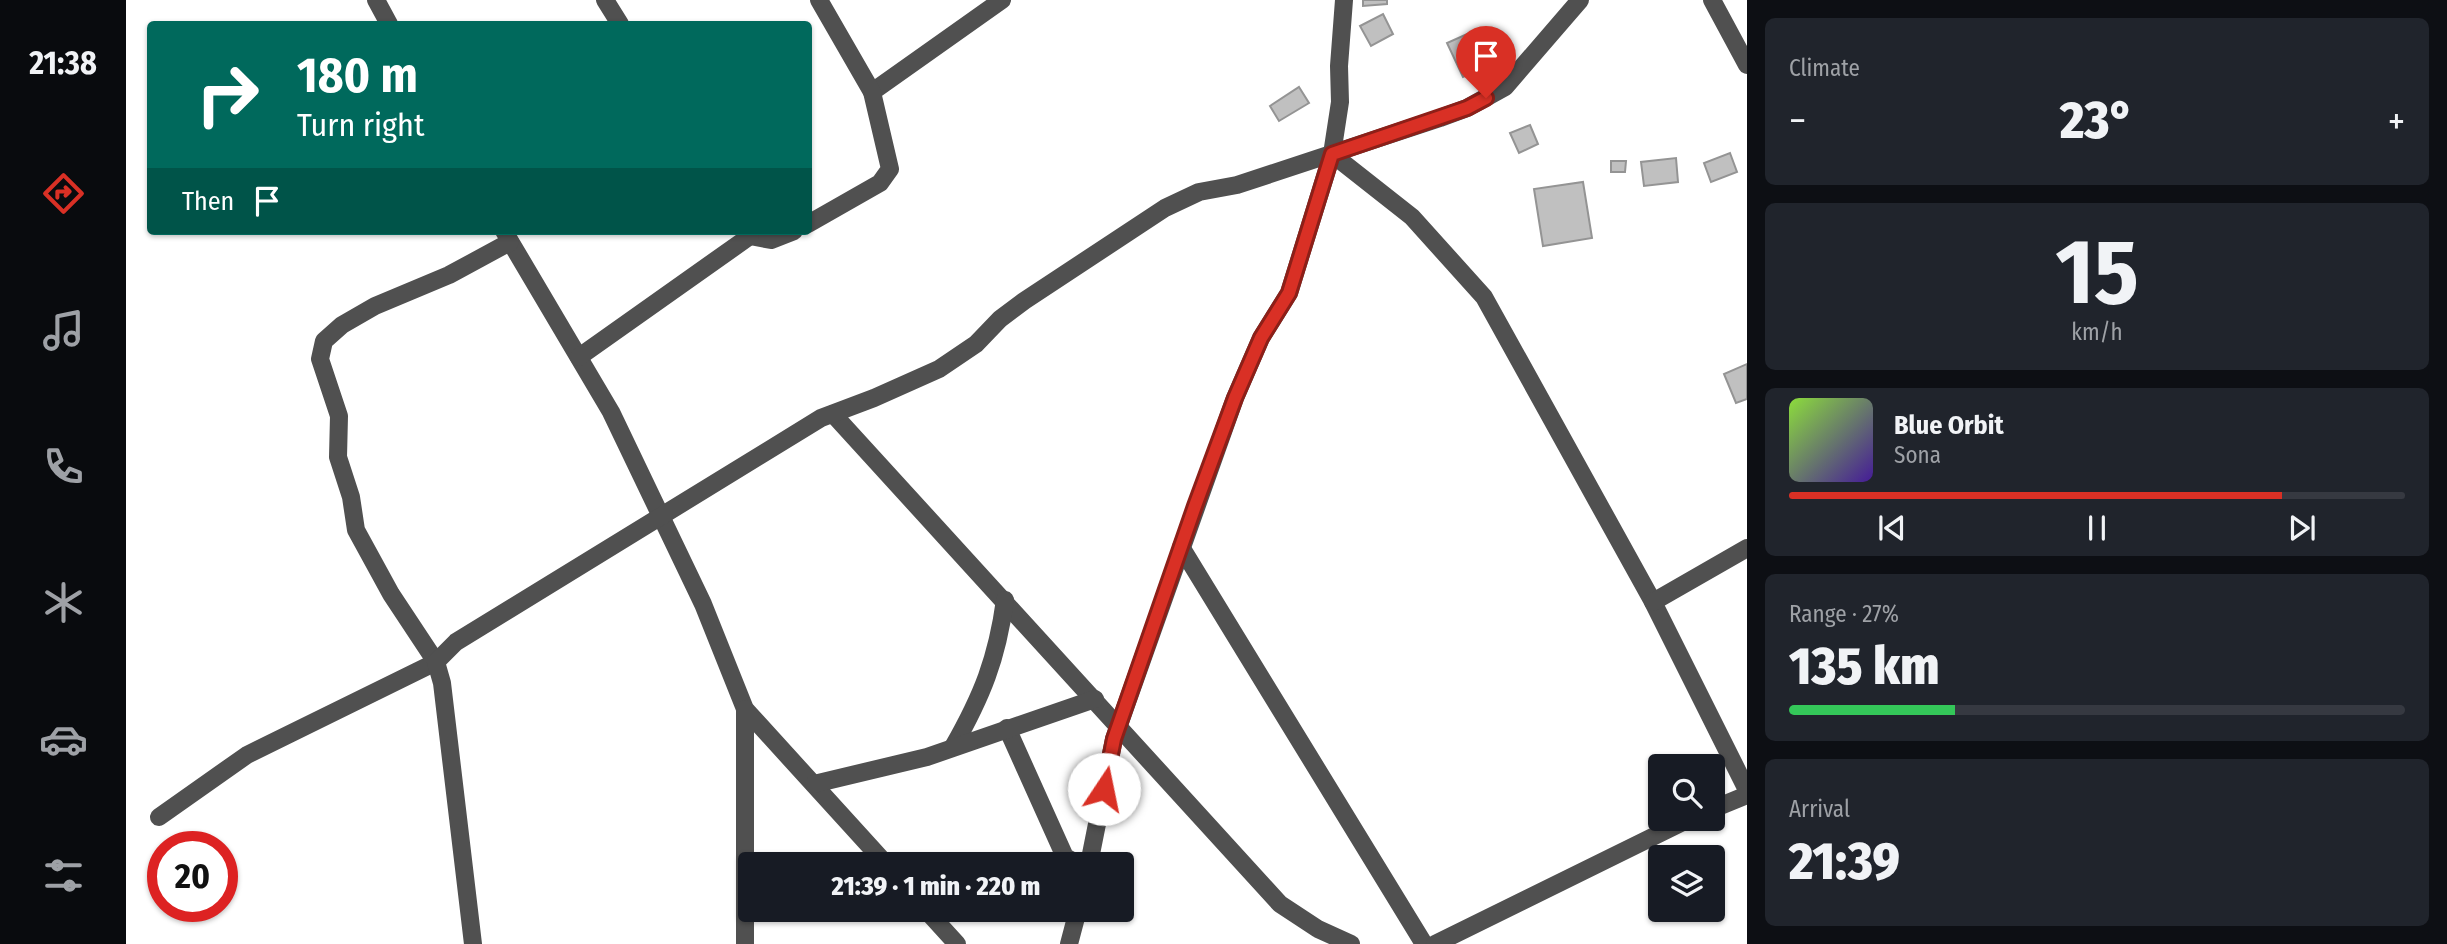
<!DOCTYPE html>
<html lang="en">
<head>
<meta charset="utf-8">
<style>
	body { margin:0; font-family:"Fira Sans Condensed",sans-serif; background:#20242c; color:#f1f3f6; height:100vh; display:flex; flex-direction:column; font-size:26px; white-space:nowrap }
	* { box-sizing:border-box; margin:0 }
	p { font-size:23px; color:#9ea1a6 }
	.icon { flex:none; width:38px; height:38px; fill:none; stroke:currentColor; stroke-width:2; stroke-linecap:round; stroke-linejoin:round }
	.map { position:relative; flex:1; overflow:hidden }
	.drawer { display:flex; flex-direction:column; gap:18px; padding:18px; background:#0d0f14; width:700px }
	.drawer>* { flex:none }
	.hud { position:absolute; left:21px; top:21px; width:665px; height:214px; border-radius:7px; box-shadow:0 2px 5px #0004; background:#00695c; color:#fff; overflow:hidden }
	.buttons { position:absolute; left:1522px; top:754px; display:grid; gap:14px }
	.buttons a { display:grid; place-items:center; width:77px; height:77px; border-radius:7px; background:#171b24; box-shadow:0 2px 5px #0004; font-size:35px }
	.speed { position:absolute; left:21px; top:831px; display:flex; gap:14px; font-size:35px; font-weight:700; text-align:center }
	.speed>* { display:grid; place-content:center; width:91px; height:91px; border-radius:50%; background:#171b24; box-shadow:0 2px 5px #0004; line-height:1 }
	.speed .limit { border:10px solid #d22; background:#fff; color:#111 }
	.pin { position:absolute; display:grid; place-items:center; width:60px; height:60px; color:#fff; margin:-72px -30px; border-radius:50% 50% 50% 0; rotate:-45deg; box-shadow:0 0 7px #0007 }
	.pin .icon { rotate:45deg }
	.me { position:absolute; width:77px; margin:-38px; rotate:11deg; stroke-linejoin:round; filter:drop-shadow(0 0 5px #0008) }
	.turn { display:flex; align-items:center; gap:24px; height:147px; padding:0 35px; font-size:32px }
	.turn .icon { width:91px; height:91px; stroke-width:2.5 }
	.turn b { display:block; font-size:49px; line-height:60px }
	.then { display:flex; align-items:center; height:66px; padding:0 35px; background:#0003; gap:14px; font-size:26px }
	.big { font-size:52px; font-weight:800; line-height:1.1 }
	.drawer .tile { flex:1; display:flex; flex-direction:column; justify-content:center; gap:10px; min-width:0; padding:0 24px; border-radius:10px; background:#20242c }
	.drawer .dial { align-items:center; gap:0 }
	.dial b { font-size:91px; line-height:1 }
	.song { display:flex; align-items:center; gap:21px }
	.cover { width:84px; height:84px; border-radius:10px; background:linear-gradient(135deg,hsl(90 70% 55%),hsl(260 70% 35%)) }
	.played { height:7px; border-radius:4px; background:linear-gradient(90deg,#d93025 80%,#363941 80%) }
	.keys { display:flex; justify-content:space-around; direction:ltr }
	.heat { display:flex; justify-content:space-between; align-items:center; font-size:38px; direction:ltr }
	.charge { height:10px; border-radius:5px; background:linear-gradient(90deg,#34c759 27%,#363941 0) }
	.trip { position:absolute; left:612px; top:852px; width:396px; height:70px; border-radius:7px; background:#171b24; box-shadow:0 2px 5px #0004; font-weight:800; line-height:70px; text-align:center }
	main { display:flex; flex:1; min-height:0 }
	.dock { display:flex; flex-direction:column; width:126px; justify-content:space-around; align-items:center; background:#090b0e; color:#9ea1a6 }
	.dock .icon { width:49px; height:49px }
	.dock .on { color:#d93025 }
	.dock b { font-size:32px; color:#f1f3f6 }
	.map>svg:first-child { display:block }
	.building { fill:#c0c0c0; stroke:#949494; stroke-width:2 }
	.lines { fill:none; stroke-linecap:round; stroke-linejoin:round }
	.minor { stroke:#505050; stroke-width:18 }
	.route-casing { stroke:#8d1f18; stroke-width:18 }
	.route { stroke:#d93025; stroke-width:12 }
</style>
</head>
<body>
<main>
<nav class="dock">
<b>21:38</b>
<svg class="icon on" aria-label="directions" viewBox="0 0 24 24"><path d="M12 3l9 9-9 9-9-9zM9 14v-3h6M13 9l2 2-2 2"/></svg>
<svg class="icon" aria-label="music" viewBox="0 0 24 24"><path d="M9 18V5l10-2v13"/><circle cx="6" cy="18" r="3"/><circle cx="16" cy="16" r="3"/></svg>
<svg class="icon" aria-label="phone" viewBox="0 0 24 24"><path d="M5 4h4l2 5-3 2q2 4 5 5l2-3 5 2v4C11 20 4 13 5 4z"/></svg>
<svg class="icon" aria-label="climate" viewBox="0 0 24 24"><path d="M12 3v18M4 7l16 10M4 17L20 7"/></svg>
<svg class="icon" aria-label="car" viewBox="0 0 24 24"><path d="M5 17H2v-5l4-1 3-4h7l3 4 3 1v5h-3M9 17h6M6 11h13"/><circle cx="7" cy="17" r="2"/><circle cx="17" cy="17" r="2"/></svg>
<svg class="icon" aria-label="filters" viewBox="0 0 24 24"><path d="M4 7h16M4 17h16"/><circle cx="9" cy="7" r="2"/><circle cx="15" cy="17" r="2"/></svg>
</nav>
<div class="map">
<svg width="1621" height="944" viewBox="0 0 1621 944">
	<rect width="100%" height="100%" fill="#fff"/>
	<g class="building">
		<path d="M1237,0H1261V4L1237,6Z"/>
		<path d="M1257,14L1267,34L1245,46L1234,26Z"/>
		<path d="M1350,30L1365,64L1337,77L1321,43Z"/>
		<path d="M1173,87L1183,103L1153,121L1144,106Z"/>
		<path d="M1404,125L1412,144L1393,153L1384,133Z"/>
		<path d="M1604,153L1611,172L1585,182L1578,163Z"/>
		<path d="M1550,158L1552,182L1518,186L1515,162Z"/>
		<path d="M1485,161H1500L1499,172H1485Z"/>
		<path d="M1457,182L1466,238L1417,246L1408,189Z"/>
		<path d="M1621,364V399L1610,403L1598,374Z"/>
	</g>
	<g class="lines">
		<g class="minor">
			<path d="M250,0L263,24"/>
			<path d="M479,0L494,24"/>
			<path d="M1586,0L1621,65"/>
			<path d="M746,92L876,0"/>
			<path d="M1206,154L1286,217L1358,297L1527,602L1621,790"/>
			<path d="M682,224L754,183L764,169L746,92L693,0"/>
			<path d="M378,231L485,412L577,604L619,709L760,864"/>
			<path d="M621,231L624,236L645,240L668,231"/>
			<path d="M453,357L624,236"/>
			<path d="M707,414L1154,904L1192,929L1225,944"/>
			<path d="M1055,547L1298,944"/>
			<path d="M1527,602L1621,548"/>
			<path d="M881,728L939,857L952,864"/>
			<path d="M827,747C856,696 871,659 879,600"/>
			<path d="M688,784L801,757L969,699"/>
			<path d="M1587,809L1621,795"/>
			<path d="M33,817L121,755L310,662L265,594L230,530L225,497L212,457L213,416L194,359L198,341L216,325L249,306L323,275L384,242"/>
			<path d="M963,864L988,739L1109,398L1135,338L1163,293L1206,154L1214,102L1213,66L1218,0"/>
			<path d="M800,910L831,944"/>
			<path d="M347,944L316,683L310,662L330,642L695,418L748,398L813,369L850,344L874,319L898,301L1039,208L1073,192L1111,185L1314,118L1341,108L1379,87L1454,0"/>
			<path d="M619,944V709"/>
			<path d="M943,944L952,910"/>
			<path d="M1309,944L1563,819"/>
		</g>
	</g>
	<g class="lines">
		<defs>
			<path id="route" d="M978,789L988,739L1069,506L1109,398L1135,338L1163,293L1206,154L1341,108L1360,98"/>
		</defs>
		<use href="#route" class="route-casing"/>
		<use href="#route" class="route"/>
	</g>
</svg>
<div class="buttons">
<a><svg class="icon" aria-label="search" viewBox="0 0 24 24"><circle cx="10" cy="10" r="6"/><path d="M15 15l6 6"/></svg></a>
<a><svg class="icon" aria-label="layers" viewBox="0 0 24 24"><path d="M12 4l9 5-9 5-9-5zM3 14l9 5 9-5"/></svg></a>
</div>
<div class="speed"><div class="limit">20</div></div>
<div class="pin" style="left:1360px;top:98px;background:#d93025"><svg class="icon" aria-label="arrive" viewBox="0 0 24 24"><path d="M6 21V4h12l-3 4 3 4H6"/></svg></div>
<svg class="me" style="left:978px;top:789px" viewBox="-20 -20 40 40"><circle r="19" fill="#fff"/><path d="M0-13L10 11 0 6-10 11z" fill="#d93025"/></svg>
<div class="trip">21:39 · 1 min · 220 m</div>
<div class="hud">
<div class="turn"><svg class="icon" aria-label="right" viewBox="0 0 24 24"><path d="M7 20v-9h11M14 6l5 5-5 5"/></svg><div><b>180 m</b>Turn right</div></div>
<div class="then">Then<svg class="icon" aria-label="arrive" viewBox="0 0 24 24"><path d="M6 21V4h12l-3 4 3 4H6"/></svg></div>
</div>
</div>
<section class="drawer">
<div class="tile"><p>Climate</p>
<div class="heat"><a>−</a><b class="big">23°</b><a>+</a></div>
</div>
<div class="tile dial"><b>15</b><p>km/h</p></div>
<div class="tile">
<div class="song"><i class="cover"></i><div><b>Blue Orbit</b><p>Sona</p></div></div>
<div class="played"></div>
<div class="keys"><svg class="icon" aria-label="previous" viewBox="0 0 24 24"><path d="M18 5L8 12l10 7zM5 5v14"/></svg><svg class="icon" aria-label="pause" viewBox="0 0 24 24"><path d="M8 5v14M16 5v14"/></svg><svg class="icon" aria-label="next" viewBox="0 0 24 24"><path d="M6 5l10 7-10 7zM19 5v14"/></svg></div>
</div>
<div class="tile"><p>Range · 27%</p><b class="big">135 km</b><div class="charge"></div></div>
<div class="tile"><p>Arrival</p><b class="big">21:39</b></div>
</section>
</main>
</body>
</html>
